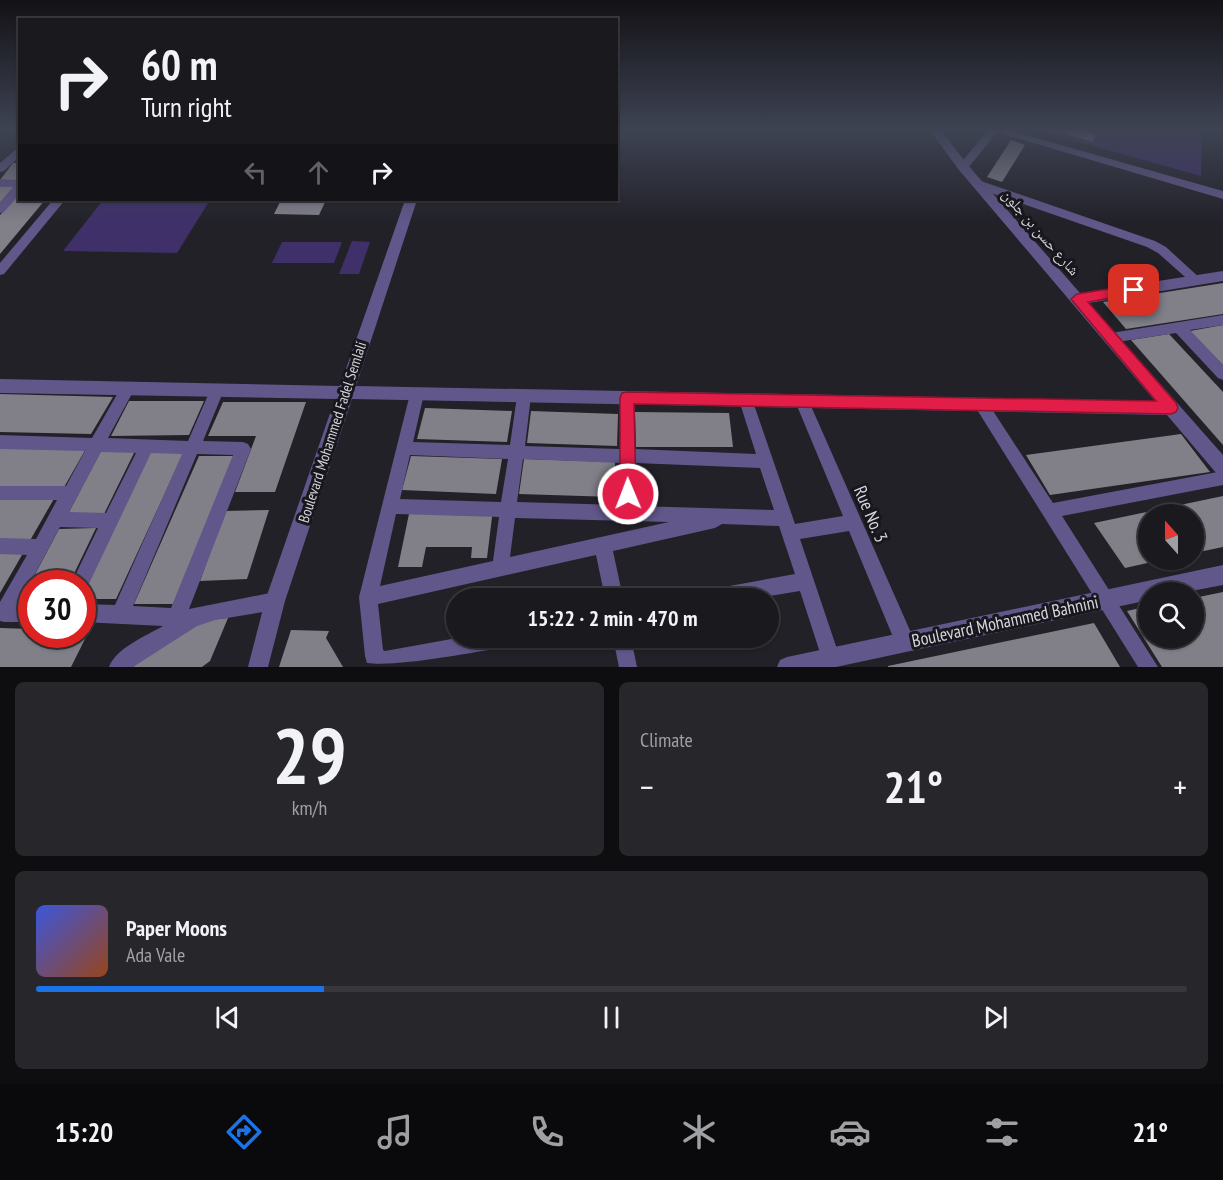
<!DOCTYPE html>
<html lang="en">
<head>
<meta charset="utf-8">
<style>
	body { margin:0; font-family:"PT Sans Narrow","Noto Naskh Arabic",sans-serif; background:#27262b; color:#f1f3f6; height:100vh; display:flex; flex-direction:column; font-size:22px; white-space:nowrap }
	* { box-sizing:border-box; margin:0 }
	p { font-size:20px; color:#9fa0a4 }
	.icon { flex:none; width:33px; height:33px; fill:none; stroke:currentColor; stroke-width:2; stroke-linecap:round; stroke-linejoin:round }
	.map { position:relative; height:667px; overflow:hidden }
	.drawer { display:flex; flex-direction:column; gap:15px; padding:15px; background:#0e0e10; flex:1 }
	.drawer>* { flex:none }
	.top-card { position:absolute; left:18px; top:18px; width:600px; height:183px; border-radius:0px; box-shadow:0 2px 4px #0004,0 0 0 2px #38383c; background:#1a191e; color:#f1f3f6; overflow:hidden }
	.needle { width:39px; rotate:339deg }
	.controls { position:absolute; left:1138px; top:504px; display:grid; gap:12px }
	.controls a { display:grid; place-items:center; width:66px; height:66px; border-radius:50%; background:#1a191e; box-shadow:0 2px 4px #0004,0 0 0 2px #38383c; font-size:30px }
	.speed { position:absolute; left:18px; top:570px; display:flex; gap:12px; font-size:30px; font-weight:700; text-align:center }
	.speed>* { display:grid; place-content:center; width:78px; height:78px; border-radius:50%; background:#1a191e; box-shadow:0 2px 4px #0004,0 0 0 2px #38383c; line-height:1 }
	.speed .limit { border:9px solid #d22; background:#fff; color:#111 }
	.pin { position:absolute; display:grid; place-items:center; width:51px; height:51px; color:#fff; margin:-26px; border-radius:12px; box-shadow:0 3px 9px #0006 }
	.me { position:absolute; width:66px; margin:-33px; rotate:359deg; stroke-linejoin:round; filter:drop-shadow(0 0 4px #0008) }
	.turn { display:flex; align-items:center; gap:21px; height:126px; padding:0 24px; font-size:27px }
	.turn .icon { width:78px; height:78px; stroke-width:2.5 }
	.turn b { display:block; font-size:42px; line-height:51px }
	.lanes { display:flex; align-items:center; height:57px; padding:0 24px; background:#0003; justify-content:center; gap:30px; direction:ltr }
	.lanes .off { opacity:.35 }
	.big { font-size:45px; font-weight:700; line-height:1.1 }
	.drawer .widget { flex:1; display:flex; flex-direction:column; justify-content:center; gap:9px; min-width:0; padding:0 21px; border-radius:9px; background:#27262b }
	.drawer .dial { align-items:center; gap:0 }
	.dial b { font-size:78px; line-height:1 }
	.song { display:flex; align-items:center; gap:18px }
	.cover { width:72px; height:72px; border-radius:9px; background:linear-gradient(135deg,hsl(230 70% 55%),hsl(20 70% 35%)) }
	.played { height:6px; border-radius:3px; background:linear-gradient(90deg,#1a73e8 25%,#38383c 25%) }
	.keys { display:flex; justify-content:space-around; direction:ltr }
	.heat { display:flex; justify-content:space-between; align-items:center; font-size:33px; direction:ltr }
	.drawer .tiles { flex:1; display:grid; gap:15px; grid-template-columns:1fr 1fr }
	.widget:last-child { grid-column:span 2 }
	.trip { position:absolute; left:446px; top:588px; width:333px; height:60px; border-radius:30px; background:#1a191e; box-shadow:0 2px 4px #0004,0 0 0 2px #38383c; font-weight:700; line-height:60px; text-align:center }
	.dock { display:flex; height:96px; justify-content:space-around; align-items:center; background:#0a0a0c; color:#9fa0a4 }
	.dock .icon { width:42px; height:42px }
	.dock .selected { color:#1a73e8 }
	.dock b { font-size:27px; color:#f1f3f6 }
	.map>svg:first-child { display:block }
	.green { fill:#3f306a }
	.building { fill:#818089 }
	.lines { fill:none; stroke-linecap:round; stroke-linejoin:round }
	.minor { fill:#61578a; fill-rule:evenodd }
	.tertiary { fill:#61578a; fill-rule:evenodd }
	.route { fill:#e11d48; stroke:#92132f; stroke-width:1.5 }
	.labels { text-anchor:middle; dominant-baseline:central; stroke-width:6; stroke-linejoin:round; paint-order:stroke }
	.street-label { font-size:15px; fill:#d6d5da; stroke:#18171e }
	.near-street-label { font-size:18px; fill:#d6d5da; stroke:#18171e }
</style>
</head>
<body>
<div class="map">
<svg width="1223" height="667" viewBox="0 0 1223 667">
	<rect width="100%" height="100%" fill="#222128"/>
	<g class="green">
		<path d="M1033,129H1202L1201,176Z"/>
		<path d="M103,200H210L177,253L63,251Z"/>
		<path d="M352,241L370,242L359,274H339Z"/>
		<path d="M282,242H342L334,263H272Z"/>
	</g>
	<g class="building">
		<path d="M1074,129L1095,135L1093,142L1051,130Z"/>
		<path d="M1011,140L1025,145L1002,182L987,177Z"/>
		<path d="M13,163H20V180H0Z"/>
		<path d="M0,187H15L0,204Z"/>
		<path d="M20,193V200H45L0,254V215Z"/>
		<path d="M281,200H326L319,215L274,214Z"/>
		<path d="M1223,283V314L1126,329L1103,302Z"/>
		<path d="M1223,325V365L1190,331Z"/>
		<path d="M1169,334L1223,392V445L1131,340Z"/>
		<path d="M0,394L113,397L91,434L0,432Z"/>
		<path d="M129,401H204L189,435L111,436Z"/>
		<path d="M223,402H306L275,492H235L256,436H208Z"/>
		<path d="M425,408L512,411L507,442L417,439Z"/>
		<path d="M531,411L618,414L617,446L527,443Z"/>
		<path d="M635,412L729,413L733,447H636Z"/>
		<path d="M1181,434L1210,472L1050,495L1026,455Z"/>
		<path d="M0,445L87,447L63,489L0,488Z"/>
		<path d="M101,451H135L104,514H68Z"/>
		<path d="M149,452H184L116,599H82V587Z"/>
		<path d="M199,456H234L173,604H134Z"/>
		<path d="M411,456L502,459L496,494L402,490Z"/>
		<path d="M524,459L615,462L614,497L519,494Z"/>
		<path d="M0,496L55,497L28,544L0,543Z"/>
		<path d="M1223,496V547L1194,553V514H1149V560H1161L1125,568L1094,523Z"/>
		<path d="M410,509H493L487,558H471L472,547H426L422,567H398Z"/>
		<path d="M269,510L247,579L200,581L225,511Z"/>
		<path d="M96,528L69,584H32V599H22L59,529Z"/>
		<path d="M0,548H26L0,593Z"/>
		<path d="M1223,592V667H1162L1127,611L1149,606V638H1194V598Z"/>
		<path d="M228,618L210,661L202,667H133L158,646L208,620Z"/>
		<path d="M1094,623L1120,667H888V666Z"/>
		<path d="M0,628L32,629V634H82V630L89,631L71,667H0Z"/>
		<path d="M291,630L329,631L326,638L343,667H279Z"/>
	</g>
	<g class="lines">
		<g class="minor">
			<path d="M989,129L999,130L967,169H959V165Z"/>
			<path d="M20,146V156L4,171L0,172V163Z"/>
			<path d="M0,179L20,180V194L4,212L0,213V202L13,187H0Z"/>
			<path d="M978,180L1155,241L1166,247L1202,280L1200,283H1192L1158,253L1147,247L974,187L972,184Z"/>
			<path d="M53,200H65L4,274L0,275V263Z"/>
			<path d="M1223,315V325L1190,330L1223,365V380L1218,378L1176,333L1111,343L1106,342L1104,338L1106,334L1111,333Z"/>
			<path d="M128,382L133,384L135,388L108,438L188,441L212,386L217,384L222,386L224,390L203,441L243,442L248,444L251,449L189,609L275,592L281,595L284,601L281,607L275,610L215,620L197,626L133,667H109C116,648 146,636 163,626L82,622V604L115,605L182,454L151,453L86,590L82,592V584H71L98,528L60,527L19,604H32V622H4L0,621V602L27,555L0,554V538L36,539L57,500H0V486H66L85,451L0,449V435L92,438L123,384ZM101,452L136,453L106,513L69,512ZM197,454L233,455L171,608L133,606Z"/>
			<path d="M417,388L422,390L424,394L413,442L510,445L517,396L519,392L524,390L529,392L531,396L525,446L620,449V398L622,394L627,392L632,394L634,398L635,449L756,454L739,400L741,396L746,394L751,396L795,524L843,516L795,401L797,397L802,395L807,397L912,635L914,642L912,649L905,651L898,649L849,531L800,539L840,658L838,665L832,667L824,665L800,591L758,598H704L707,592L713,589L795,574L779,526L722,524L715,528L613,551L623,598H605L596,555L378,604L383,650L385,651L457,638H514L512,645L505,647C471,653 397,667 367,663L365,656L359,597L410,394L412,390ZM410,455L508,459L501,502L400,499ZM523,459L620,463V505L517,502ZM635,463L760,468L774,510L636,506ZM396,514L499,517L493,561L380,586ZM515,518L669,522L510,557Z"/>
			<path d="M981,398L986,400L1053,503L1223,471V485L1062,516L1158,667H1138L976,408L974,404L976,400Z"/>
			<path d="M613,638H631L637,667H619Z"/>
		</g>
		<g class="tertiary">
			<path d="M929,129H940L967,164L1080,293L1223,271V281L1089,303L1223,455V476L1217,474L1167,415L352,399L285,601L268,667H248L265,601L335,399L0,393V379L340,386L405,200H417L356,386L1155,401L959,170Z"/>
			<path d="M986,129H1005L1223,191V199Z"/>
			<path d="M1223,565V585L1186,592H1149V600L836,667H777L780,660L787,657Z"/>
		</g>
	</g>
	<linearGradient id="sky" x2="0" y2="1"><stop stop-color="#131216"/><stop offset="0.58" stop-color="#3e4353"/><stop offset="1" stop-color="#3e4353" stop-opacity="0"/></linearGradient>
	<rect width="1223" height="223" fill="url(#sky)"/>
	<path class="route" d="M1134,285L1141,290L1139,293L1088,302L1176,403L1178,408L1176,412L1171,414L634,404L636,494L634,499L628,501L622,499L620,494V398L622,393L627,392L1156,401L1071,299L1077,294Z"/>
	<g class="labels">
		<g class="street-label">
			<text transform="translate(1041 232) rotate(49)">شارع حسن بن جلون</text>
			<text transform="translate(332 432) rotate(-72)">Boulevard Mohammed Fadel Semlali</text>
		</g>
		<g class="near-street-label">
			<text transform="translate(871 514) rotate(67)">Rue No. 3</text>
			<text transform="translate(1005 621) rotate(-12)">Boulevard Mohammed Bahnini</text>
		</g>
	</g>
</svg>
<div class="controls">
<a><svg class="needle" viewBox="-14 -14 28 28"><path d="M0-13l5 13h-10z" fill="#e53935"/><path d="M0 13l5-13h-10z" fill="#9fa0a4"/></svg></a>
<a><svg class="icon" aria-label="search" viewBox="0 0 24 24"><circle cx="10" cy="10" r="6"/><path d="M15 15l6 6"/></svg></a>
</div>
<div class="speed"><div class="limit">30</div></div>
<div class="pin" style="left:1134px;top:290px;background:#d93025"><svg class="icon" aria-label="arrive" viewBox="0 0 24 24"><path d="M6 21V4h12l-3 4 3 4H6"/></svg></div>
<svg class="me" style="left:628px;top:494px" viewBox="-20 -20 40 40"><circle r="17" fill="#e11d48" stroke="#fff" stroke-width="3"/><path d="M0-11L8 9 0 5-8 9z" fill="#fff"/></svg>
<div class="trip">15:22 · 2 min · 470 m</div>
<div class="top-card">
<div class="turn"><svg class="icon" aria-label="right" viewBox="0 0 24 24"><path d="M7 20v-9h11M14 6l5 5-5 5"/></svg><div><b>60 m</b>Turn right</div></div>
<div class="lanes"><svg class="icon off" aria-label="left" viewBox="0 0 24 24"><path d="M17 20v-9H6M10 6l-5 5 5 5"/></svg><svg class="icon off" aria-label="ahead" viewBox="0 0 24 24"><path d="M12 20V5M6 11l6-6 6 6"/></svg><svg class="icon" aria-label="right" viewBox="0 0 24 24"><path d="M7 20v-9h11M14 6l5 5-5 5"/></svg></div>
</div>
</div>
<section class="drawer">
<div class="tiles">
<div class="widget dial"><b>29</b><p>km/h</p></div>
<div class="widget"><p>Climate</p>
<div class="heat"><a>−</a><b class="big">21°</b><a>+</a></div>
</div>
<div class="widget">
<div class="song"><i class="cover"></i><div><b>Paper Moons</b><p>Ada Vale</p></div></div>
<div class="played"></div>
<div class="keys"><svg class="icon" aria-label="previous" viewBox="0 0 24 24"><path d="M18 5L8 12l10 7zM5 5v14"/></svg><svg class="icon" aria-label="pause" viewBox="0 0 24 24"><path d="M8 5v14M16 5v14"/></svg><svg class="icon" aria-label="next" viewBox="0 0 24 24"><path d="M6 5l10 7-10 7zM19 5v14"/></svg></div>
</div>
</div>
</section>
<nav class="dock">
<b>15:20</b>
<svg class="icon selected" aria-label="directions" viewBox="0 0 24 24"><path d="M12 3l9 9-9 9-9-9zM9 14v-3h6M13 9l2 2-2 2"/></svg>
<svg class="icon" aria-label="music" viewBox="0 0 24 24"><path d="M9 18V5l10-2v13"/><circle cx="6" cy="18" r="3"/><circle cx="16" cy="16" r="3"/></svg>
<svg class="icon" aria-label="phone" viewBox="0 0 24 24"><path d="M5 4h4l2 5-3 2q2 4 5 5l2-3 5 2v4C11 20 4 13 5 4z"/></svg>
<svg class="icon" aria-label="climate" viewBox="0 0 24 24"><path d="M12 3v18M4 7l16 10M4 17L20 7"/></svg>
<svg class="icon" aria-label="car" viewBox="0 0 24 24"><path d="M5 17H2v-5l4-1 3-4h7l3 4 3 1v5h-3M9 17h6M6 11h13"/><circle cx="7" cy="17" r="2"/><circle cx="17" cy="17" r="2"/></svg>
<svg class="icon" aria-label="filters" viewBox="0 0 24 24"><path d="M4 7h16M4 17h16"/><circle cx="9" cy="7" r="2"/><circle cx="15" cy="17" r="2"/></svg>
<b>21°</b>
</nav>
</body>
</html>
